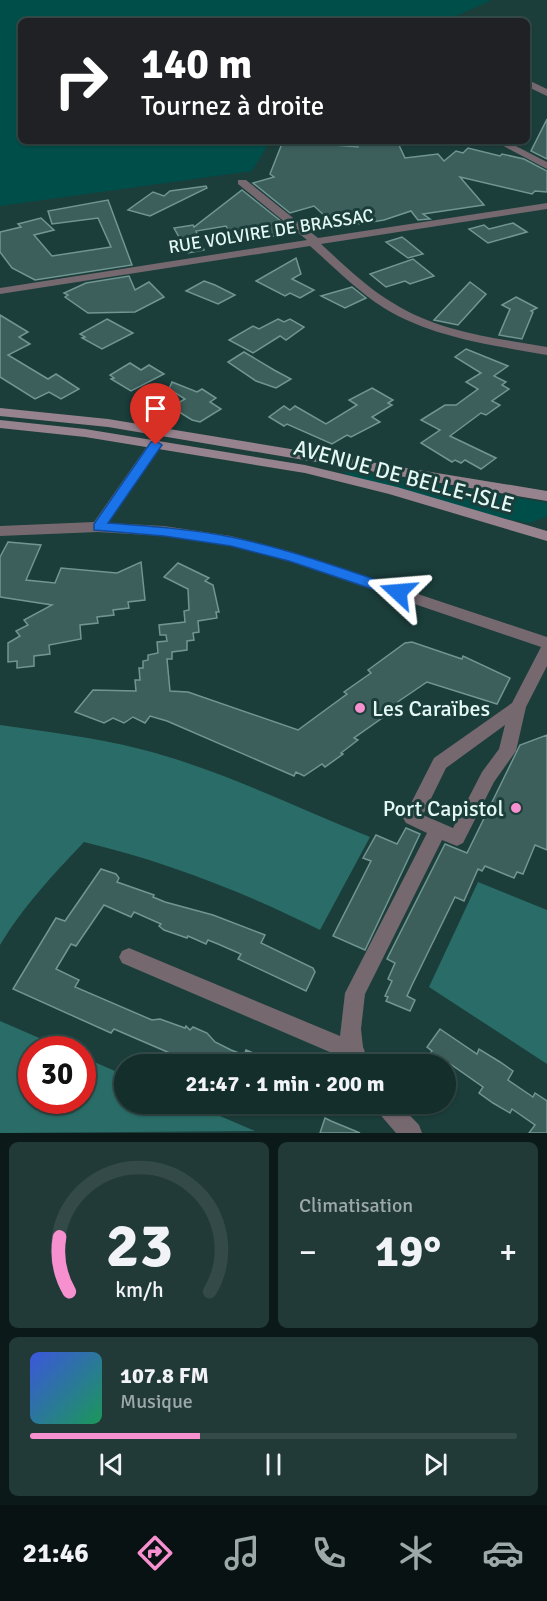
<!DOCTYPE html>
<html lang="fr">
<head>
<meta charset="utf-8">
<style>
	body { margin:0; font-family:Signika,sans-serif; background:#213a38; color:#f1f3f6; height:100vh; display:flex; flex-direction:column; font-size:22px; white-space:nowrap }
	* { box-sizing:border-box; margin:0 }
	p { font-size:20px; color:#9da8a9 }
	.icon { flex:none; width:33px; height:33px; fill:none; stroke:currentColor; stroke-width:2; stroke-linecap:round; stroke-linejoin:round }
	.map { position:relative; height:1133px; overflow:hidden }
	.details { display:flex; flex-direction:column; gap:9px; padding:9px; background:#0b1918; flex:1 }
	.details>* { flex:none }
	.banner { position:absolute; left:18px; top:18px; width:512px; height:126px; border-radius:9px; box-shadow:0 2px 4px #0004,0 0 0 2px #334a48; background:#202124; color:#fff; overflow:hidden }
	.speed { position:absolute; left:18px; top:1036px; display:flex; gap:12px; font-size:30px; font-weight:700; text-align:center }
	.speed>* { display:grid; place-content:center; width:78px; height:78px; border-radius:50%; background:#142e2c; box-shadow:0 2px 4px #0004,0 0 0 2px #334a48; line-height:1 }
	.speed .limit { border:9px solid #d22; background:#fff; color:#111 }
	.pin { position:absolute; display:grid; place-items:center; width:51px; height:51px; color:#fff; margin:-62px -26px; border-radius:50% 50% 50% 0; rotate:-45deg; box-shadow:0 0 6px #0007 }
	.pin .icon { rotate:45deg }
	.me { position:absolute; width:66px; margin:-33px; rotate:289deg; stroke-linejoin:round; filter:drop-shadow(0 0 4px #0008) }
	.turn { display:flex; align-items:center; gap:21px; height:126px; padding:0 24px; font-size:27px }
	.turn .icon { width:78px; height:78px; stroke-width:2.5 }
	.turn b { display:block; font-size:42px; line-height:51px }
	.big { font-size:45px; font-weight:700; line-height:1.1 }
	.details .card { flex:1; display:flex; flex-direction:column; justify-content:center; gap:9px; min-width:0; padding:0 21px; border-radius:9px; background:#213a38 }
	.details .dial { align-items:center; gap:0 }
	.dial svg { height:156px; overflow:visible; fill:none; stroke:#334a48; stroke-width:7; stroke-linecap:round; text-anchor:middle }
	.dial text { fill:#f1f3f6; stroke:none }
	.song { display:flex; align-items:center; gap:18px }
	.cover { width:72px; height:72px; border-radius:9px; background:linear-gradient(135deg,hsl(230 70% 55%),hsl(150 70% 35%)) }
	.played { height:6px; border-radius:3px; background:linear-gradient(90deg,#f790ce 35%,#334a48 35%) }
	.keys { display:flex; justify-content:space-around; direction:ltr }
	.heat { display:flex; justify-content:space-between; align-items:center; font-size:33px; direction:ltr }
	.details .tiles { flex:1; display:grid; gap:9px; grid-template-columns:1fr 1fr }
	.card:last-child { grid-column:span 2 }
	.trip { position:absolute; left:114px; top:1054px; width:342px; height:60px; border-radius:30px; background:#142e2c; box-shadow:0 2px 4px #0004,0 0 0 2px #334a48; font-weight:700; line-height:60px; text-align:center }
	.tabs { display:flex; height:96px; justify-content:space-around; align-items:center; background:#081212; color:#9da8a9 }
	.tabs .icon { width:42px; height:42px }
	.tabs .selected { color:#f790ce }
	.tabs b { font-size:27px; color:#f1f3f6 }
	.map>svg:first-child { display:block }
	.green { fill:#004e4a }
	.water { fill:#2a6d68 }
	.building { fill:#3c5f5c; stroke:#719692; stroke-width:1.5 }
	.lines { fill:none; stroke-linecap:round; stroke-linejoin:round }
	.street { fill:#75686f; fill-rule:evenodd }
	.secondary { fill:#97838e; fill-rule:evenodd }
	.route { fill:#1a73e8; stroke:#114b97; stroke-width:1.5 }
	.poi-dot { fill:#f790ce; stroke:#1b3e3b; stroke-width:2 }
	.labels { text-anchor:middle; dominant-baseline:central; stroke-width:6; stroke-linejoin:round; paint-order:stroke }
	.far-street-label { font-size:18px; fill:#e4f8f5; stroke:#1b3e3b }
	.street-label { font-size:22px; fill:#e4f8f5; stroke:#1b3e3b }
	.poi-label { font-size:22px; fill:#e4f8f5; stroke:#1b3e3b; text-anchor:start }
</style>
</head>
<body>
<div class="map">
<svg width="547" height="1133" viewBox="0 0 547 1133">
	<rect width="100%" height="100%" fill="#1b3e3b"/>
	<g class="green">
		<path d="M0,0H492L445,21H21V141H270L252,171L0,206Z"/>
		<path d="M347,469L547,503V516L530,523L502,518L344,474Z"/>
	</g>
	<g class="water">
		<path d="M0,725C47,732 94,737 140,749C219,769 295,807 370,837L320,930C244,892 167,862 84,842C54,874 23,906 0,945Z"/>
		<path d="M478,882L547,910V1064L429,987Z"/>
		<path d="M0,1021L67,1050H32V1101H82L83,1057L124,1075V1104H192L255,1131L0,1133Z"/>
	</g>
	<g class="building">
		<path d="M547,119V159L531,151Z"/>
		<path d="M283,141L358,147L356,141H397L405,158L438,154L444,161L456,151L463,153L468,148L500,156L502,154L524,159L547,171V192L535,191L532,194L460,177L484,205L423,214L430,219L418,220L411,211L384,220L359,224L356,221L337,227L314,206L290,213L253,183L274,177L270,174Z"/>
		<path d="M206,186L207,188L150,216L128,210L153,192L164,196L170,191Z"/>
		<path d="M242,190L282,222L289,234L235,242L226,226L196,231L204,250L188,253L174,228L193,225L194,227Z"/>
		<path d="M108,200L132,265L35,280L12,268L0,252V232L21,227L18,224L41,218L54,230L34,235L52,256L111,247L98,218L52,224L48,211Z"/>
		<path d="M513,223L527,232L488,243L469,229L484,225L489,229Z"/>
		<path d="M402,237L406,240L423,254L408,258L386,242Z"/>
		<path d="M296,258L301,274L292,279L314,290L300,298L290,293L285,296L256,281Z"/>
		<path d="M413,259L434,276L410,284L405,281L386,287L370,274Z"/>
		<path d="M129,276L135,290L149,282L164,297L135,312L88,313L65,297L68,295L64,293L86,283Z"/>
		<path d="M204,281L215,285L235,295L218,304L186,291Z"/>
		<path d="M470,282L486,294L458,325L434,320Z"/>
		<path d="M352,287L366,298L345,308L321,296Z"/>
		<path d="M516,297L537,308L531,311L533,312L522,339L499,335L510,309L502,305Z"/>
		<path d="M0,315L28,332L19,337L30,344L8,355L48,379L56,374L79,389L61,399L49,392L35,399L0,377Z"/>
		<path d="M107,319L133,333L102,349L82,338L85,337L80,334Z"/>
		<path d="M278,319L284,322L290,319L304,327L286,340L280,336L253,353L229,340L253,326L259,329Z"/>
		<path d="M466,349L508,366L494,376L506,382L502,385L509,389L492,401L500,405L486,415L481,413L450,436L496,458L481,469L465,460L461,463L455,460L452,462L421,443L440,430L421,420L445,405H456L478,389L466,382L481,373L455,357Z"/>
		<path d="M244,352L274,370L291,379L276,388L256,381L228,362Z"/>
		<path d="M130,363L141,370L149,365L164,374L131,391L111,379L114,378L110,375Z"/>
		<path d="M172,382L197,392L202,389L216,398L210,402L221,409L200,422L192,420L171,407L185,399L169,389Z"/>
		<path d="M372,388L393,400L388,403L392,405L372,417L380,422L351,437L347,435L332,444L287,424L284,426L269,417L284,406L290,410L295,406L326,424L357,405L349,400Z"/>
		<path d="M8,542L41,545L26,580L55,583L61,568L117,573L141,562L145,600L128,602L129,608L113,610L114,615L97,617L98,623L80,625L81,639L49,645L50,654L34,656V666L17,668V661L8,662V643L20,636L16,631L28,625L24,620L52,605L0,597V557Z"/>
		<path d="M178,563L209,578L205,581L213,585L219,612H216L217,618L198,621L199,632L193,633L194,640L187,641V650L172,652V659H167L170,691L188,692L298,730L347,694L344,692L371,673L368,670L405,643L412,642L456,657L462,659L463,656L510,678L497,704L427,682L399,701L386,712L388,714L354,738L358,740L341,753L343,754L325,767L322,764L304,776L296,772L294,776L167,721L150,716L145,723L133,717L124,723L113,718L104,723L75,712L93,690L136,691L135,680H140L139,668H143V661L148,660V655L158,653L157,642L167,641L166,635H160L159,625L185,622L184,611L189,610L188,589L164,577Z"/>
		<path d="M547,735V850L535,845L523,874L517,872L514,878L485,866L482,871L478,869L464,901L455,897L412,985L407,996L415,1000L410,1011L386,1001L388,997L385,996L392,981L388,979L395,963L387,959L445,844L467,853L520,745Z"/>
		<path d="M406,828L420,834L365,950L333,936L371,861L363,858L376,835L397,844Z"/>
		<path d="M101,869L116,874L119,878L117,882L154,895L153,897L165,902L213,915L265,935L261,943L313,968L315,972L306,991L238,959L241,954L218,944L208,940L206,944L188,936L187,938L164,930L159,926L161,924L134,912L131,917L104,905L76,946L71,944L56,969L79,980L75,987L152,1020L160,1019L185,1028L186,1026L190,1030L193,1027L207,1033L215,1042L231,1050L244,1055L246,1050L258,1055L256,1060L267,1065H191L171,1057L172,1054L114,1029L111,1033L13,989L56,918L65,921Z"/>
		<path d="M440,1029L477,1054L479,1049L500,1062L513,1071L508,1080L533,1097L535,1093L547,1101V1133H529L535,1125L512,1109L510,1113L493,1103L479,1093L483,1087L446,1061L443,1065L429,1055L432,1051L427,1047Z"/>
		<path d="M325,1118L331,1121L360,1133H320Z"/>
	</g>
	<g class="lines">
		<g class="street">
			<path d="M526,79L547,89V96L526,86Z"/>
			<path d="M494,141H506L547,162V169Z"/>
			<path d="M238,180H246L318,238L547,203V209L321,244C344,265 366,287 393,303C439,332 495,338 547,347V355C492,345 433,338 384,308C357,291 334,267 310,246L0,294V288L307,240L238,184Z"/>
			<path d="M155,441L162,445L108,523L164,526L231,536L292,552L547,637V666L526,707L516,751L494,782L463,843L457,846L442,840L365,994L361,1029L363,1047L370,1065H348L346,1059L122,963L119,957L122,951L129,948L340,1036L345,993L427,833L406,823L403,818L406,813L434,758L512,703L541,647L288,561L231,546L164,536L98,532L0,536V526L94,522L150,442ZM505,725L499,749L482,772L453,828L423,815L446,768Z"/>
			<path d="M374,1104H399L419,1125L422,1133H396L377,1111Z"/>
		</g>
		<g class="secondary">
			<path d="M0,408L108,419L547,491V501L108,427L0,416Z"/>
			<path d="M0,420L85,429L305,465L397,487L547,531V541L389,494L305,473L85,437L0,428Z"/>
		</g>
	</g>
	<path class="route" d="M156,441L162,445L108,523C149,526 190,529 231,537C290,549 346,570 403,589V596H393L289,561L231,546L164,536L94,530V524L151,442Z"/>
	<g class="poi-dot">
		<circle cx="360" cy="708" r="6"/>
		<circle cx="516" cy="808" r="6"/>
	</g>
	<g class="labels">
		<g class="far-street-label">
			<text transform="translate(271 231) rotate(-9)">RUE VOLVIRE DE BRASSAC</text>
		</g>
		<g class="street-label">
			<text transform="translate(404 476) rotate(15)">AVENUE DE BELLE-ISLE</text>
		</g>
		<g class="poi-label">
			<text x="372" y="708">Les Caraïbes</text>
			<text x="504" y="808" text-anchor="end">Port Capistol</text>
		</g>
	</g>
</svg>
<div class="speed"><div class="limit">30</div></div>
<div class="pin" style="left:156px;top:445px;background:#d93025"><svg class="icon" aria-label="arrive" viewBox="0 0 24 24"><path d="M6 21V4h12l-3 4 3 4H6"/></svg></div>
<svg class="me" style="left:398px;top:592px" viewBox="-20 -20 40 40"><path d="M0-17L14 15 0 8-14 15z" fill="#1a73e8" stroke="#fff" stroke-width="4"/></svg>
<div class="trip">21:47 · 1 min · 200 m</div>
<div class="banner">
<div class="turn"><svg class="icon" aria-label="right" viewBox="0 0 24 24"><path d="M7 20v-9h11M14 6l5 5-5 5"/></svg><div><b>140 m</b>Tournez à droite</div></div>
</div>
</div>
<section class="details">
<div class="tiles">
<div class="card dial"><svg viewBox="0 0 100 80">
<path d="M14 69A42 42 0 1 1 86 69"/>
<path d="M14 69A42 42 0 0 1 9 41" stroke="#f790ce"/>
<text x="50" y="56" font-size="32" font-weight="700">23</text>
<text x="50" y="72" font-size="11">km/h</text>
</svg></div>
<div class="card"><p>Climatisation</p>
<div class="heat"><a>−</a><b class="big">19°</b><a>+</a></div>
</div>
<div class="card">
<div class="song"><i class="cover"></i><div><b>107.8 FM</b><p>Musique</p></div></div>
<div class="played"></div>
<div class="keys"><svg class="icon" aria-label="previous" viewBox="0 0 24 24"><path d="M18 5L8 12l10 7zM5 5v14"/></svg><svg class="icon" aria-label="pause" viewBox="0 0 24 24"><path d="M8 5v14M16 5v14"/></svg><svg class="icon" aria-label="next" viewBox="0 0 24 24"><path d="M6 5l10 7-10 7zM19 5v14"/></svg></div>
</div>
</div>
</section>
<nav class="tabs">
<b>21:46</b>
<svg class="icon selected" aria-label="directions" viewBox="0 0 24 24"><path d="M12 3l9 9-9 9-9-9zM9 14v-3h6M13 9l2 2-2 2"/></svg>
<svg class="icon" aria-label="music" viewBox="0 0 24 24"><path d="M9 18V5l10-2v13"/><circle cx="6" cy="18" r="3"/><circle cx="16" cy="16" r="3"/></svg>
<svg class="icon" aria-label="phone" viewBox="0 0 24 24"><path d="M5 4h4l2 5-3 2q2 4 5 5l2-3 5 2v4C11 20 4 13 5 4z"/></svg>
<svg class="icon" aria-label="climate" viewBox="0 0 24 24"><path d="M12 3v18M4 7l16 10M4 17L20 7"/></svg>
<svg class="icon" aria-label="car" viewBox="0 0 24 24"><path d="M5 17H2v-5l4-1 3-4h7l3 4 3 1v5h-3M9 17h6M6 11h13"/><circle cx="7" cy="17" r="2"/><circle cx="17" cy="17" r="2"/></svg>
</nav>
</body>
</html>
